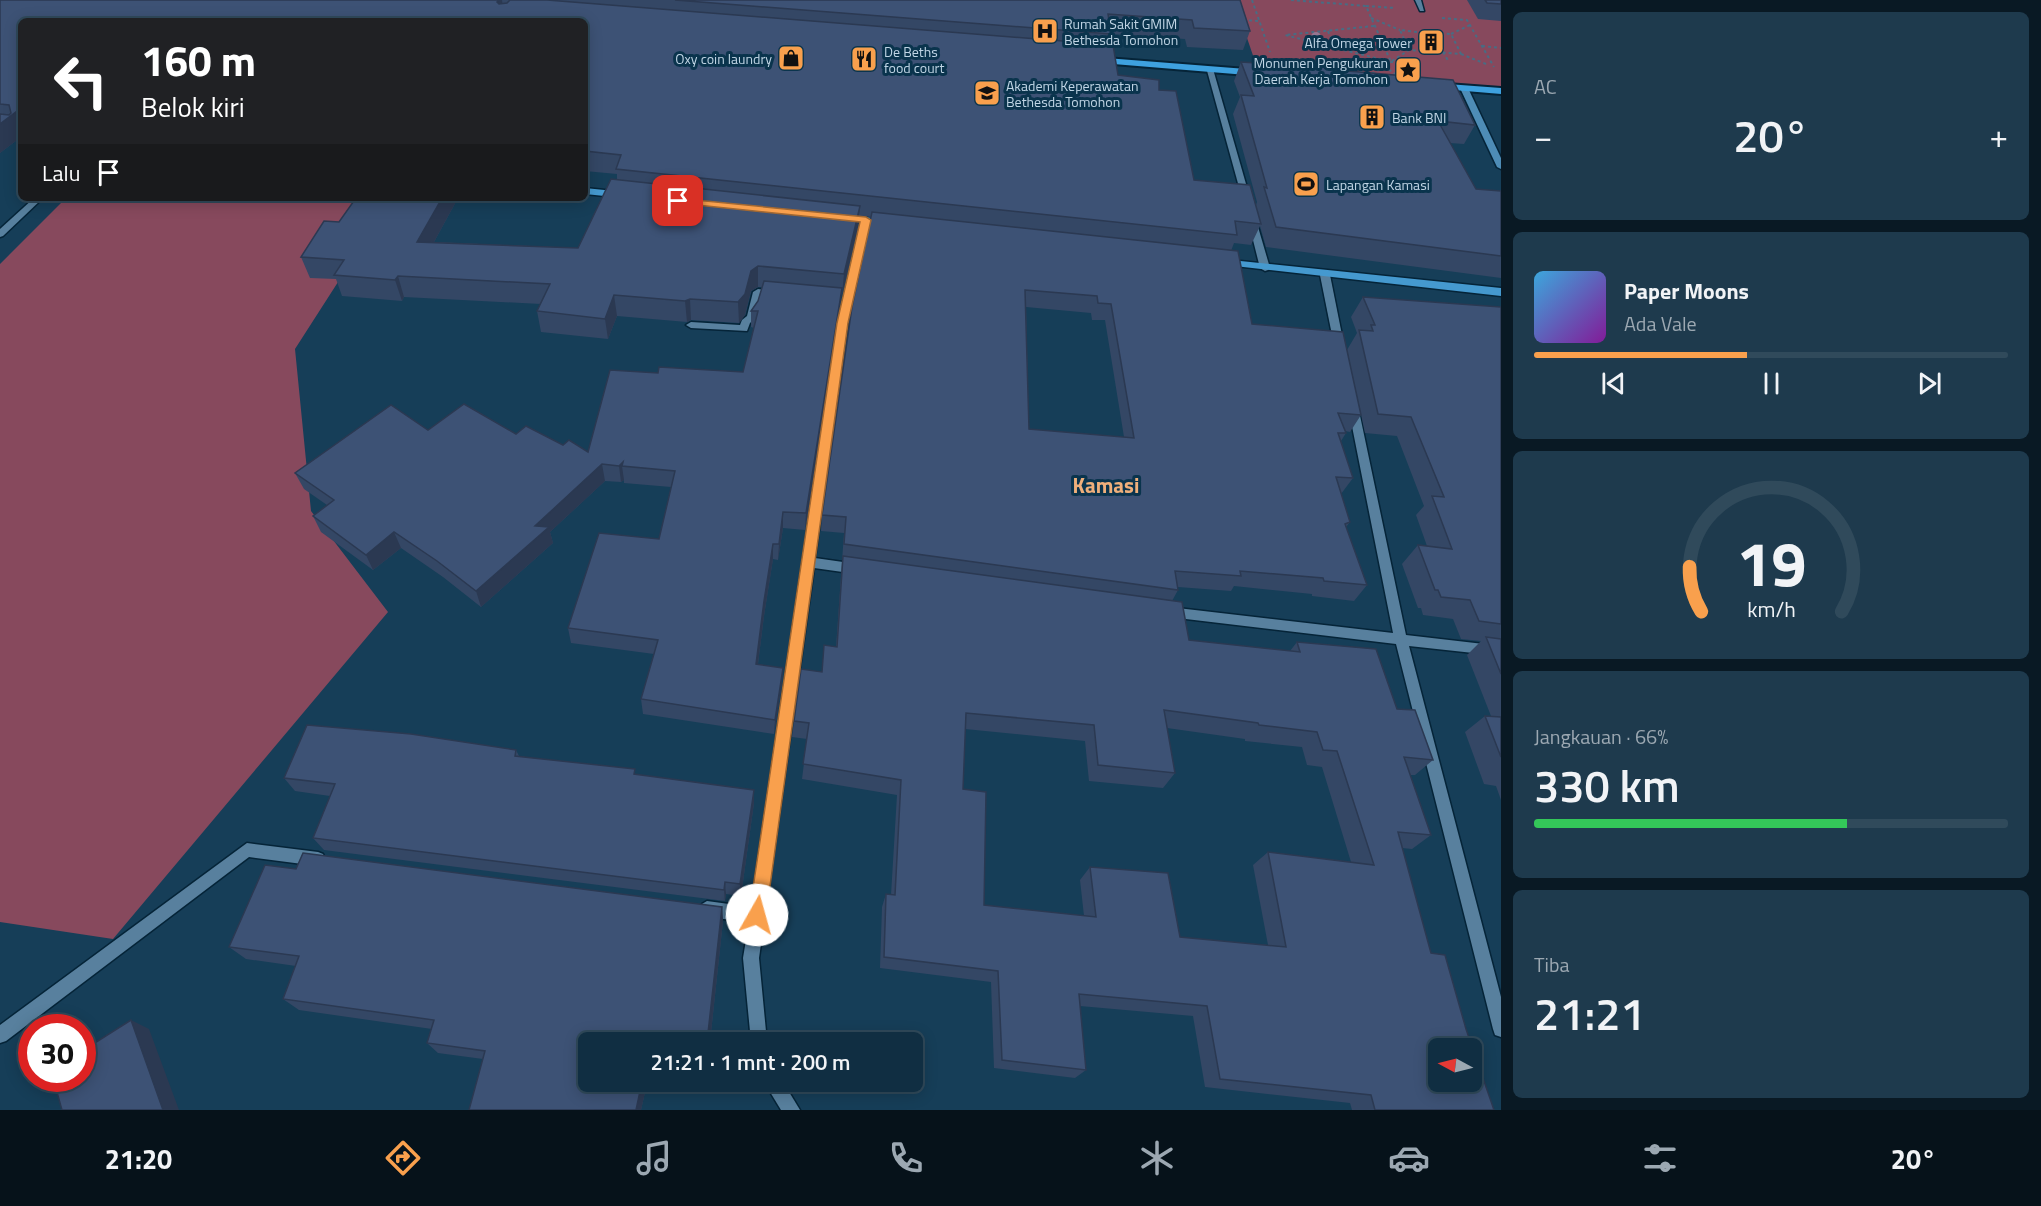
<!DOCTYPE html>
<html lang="id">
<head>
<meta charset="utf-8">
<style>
	body { margin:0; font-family:"Titillium Web",sans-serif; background:#1e3a4d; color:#f1f3f6; height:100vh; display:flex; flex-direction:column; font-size:22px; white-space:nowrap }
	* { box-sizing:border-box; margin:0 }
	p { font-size:20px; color:#9ca8b2 }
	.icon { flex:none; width:33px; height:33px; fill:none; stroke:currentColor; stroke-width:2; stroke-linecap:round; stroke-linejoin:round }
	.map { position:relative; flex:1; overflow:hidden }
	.panel { display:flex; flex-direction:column; gap:12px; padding:12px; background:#091924; width:540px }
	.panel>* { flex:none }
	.banner { position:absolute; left:18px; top:18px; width:570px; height:183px; border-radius:9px; box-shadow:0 3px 15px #0003,0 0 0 2px #304a5b; background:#202124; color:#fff; overflow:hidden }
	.needle { width:39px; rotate:277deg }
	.fabs { position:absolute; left:1428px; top:1038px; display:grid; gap:12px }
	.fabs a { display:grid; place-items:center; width:54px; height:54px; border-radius:9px; background:#102e42; box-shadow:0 3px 15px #0003,0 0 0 2px #304a5b; font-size:30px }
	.speed { position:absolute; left:18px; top:1014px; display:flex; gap:12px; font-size:30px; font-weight:700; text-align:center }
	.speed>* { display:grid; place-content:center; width:78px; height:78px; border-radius:50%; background:#102e42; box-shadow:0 3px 15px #0003,0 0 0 2px #304a5b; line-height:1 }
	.speed .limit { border:9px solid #d22; background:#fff; color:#111 }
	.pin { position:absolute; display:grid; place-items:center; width:51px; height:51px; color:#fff; margin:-26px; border-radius:12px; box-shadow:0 3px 9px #0006 }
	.me { position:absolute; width:66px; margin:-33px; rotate:7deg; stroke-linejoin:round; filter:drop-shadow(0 0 4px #0008) }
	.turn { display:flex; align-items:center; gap:21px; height:126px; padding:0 24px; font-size:27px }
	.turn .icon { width:78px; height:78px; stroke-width:2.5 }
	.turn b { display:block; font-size:42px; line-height:51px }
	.then { display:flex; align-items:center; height:57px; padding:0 24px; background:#0003; gap:12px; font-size:22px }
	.big { font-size:45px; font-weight:600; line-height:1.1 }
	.panel .tile { flex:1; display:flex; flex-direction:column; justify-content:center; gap:9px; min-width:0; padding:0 21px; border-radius:9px; background:#1e3a4d }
	.panel .dial { align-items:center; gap:0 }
	.dial svg { height:156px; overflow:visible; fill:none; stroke:#304a5b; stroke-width:7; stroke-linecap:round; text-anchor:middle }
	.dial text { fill:#f1f3f6; stroke:none }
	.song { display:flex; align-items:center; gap:18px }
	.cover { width:72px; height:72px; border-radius:9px; background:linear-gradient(135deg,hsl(200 70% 55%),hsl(290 70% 35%)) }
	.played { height:6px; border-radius:3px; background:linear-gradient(90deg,#f9a04d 45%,#304a5b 45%) }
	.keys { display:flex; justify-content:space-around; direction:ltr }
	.heat { display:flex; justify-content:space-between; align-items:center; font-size:33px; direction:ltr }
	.charge { height:9px; border-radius:4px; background:linear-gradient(90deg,#34c759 66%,#304a5b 0) }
	.trip { position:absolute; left:578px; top:1032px; width:345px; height:60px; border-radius:9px; background:#102e42; box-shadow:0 3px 15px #0003,0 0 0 2px #304a5b; font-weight:600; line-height:60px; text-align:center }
	.tab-bar { display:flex; height:96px; justify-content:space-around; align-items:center; background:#06121a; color:#9ca8b2 }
	.tab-bar .icon { width:42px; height:42px }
	.tab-bar .selected { color:#f9a04d }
	.tab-bar b { font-size:27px; color:#f1f3f6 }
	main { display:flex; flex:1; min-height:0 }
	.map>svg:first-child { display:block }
	.green { fill:#87495d }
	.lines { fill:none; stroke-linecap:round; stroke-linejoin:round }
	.service-casing { stroke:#052438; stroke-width:3 }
	.minor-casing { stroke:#052438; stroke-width:3 }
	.tertiary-casing { stroke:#052438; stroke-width:3 }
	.secondary-casing { stroke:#052438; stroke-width:3 }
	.primary-casing { stroke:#052438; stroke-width:3 }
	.trunk-casing { stroke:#052438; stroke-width:4 }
	.path { stroke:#496c83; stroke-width:2; stroke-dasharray:3 3; stroke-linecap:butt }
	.service { fill:#58809e; fill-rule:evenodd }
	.minor { fill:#58809e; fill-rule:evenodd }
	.tertiary { fill:#58809e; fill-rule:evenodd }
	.secondary { fill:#4e8cb6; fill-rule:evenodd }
	.primary { fill:#4599cf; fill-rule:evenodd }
	.trunk { fill:#3ea1df; fill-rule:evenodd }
	.tree { fill:#957691 }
	.wall { fill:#344765; fill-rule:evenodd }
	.shaded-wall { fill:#2b3952 }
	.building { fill:#3d5275; stroke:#2b3952; stroke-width:1.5; fill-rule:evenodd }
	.route { fill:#f9a04d; stroke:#a26832; stroke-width:1.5 }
	.labels { text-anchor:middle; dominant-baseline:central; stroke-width:6; stroke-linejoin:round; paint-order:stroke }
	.far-poi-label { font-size:14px; fill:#c0d5e5; stroke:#0a344d; text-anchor:start }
	.district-label { font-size:21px; font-weight:bold; fill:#eeaf7b; stroke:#0a344d }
</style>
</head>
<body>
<main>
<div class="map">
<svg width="1501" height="1110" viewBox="0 0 1501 1110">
	<rect width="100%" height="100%" fill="#163e58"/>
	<g class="green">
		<path d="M1234,0H1501V92L1259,73Z"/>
		<path d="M66,198H392L295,349L311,511L388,612L113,939L0,922V264Z"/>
	</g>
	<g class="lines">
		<defs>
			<path id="service" d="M34,198H43L3,236L0,237V229Z"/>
			<g id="minor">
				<path d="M1206,67L1213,69L1250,198L1249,200L1242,198Z"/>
				<path d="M866,217L870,220L848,323L815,558L857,564L861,566L863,569L861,572L857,574L814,568L759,958L767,1042H751L743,958L749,922L707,917L702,914L699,909L702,904L707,901L751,907L838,323L862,220Z"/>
				<path d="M1252,217L1256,220L1270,268L1268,270L1265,271L1260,268L1248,220Z"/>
				<path d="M1325,272L1330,275L1344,345L1339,348L1334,345L1320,275Z"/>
				<path d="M758,289L777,291L782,294L777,297L762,295L756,317L750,323L747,331L691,328L686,325L691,322L740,325L742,320L747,316L753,292Z"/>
				<path d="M1353,402L1358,406L1406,635L1501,646V656L1409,646L1501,997V1037L1495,1035L1493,1029L1396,644L1169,617L1165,616L1163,612L1165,608L1169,607L1393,633L1348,406Z"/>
				<path d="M247,843L318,852L323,854L325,859L323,864L318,866L249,857L6,1041L0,1043V1025Z"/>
				<path d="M764,1082H783L800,1110H781Z"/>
			</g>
			<path id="tertiary" d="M1415,0H1421L1424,11H1420Z"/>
			<path id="secondary" d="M1461,86L1468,88L1501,158V169L1497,167L1460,88Z"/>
			<g id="primary">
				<path d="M585,188L624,192L629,195L624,198L585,194Z"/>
				<path d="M839,214L890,220L896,223L890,226L835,219V215Z"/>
				<path d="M1221,259L1501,288V296L1217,264L1215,262Z"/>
			</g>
			<g id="trunk">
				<path d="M1093,57L1259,70L1264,73L1259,76L1089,62V58Z"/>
				<path d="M1434,83L1501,88V94L1430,88L1429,86Z"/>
			</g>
		</defs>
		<use href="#service" class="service-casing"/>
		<use href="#minor" class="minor-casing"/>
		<use href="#tertiary" class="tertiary-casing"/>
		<use href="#secondary" class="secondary-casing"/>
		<use href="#primary" class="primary-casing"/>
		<use href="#trunk" class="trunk-casing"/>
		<g class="path">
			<path d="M1252,0L1270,52"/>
			<path d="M1291,0L1366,6L1391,62L1374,73L1334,70"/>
			<path d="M1366,6L1395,8"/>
			<path d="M1371,18L1400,30"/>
			<path d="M1442,18L1467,20L1494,67"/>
			<path d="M1243,20L1259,21"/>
			<path d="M1374,26L1285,35L1391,62H1404L1420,69"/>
			<path d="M1328,31L1334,46"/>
			<path d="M1451,34L1470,25"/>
			<path d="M1482,46L1501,48"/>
			<path d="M1409,50L1400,30L1417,32"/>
			<path d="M1443,52L1449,62"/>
			<path d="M1461,54L1486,64"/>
			<path d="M1392,61L1409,50L1461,54L1451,34L1425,32"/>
			<path d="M1384,66L1398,76"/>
		</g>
		<use href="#service" class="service"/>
		<use href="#minor" class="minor"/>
		<use href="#tertiary" class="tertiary"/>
		<use href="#secondary" class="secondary"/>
		<use href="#primary" class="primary"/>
		<use href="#trunk" class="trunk"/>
	</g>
	<circle class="tree" cx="1316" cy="37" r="5"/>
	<g class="wall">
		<path d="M0,0H1240L1250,31L1243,50L1187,47L1185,39L1111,34L1109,45L1118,75L1159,90L1194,180L1256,205L1257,202L1233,114L1240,97L1234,81L1241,62L1336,70L1475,125L1464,144L1450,143L1476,189L1501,191V278L1266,247L1260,226L1251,245L1234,243L1231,251L1252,324L1361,415L1350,432L1345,431L1346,433L1341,441L1353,478L1341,494L1350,522L1346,527L1367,585L1354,601L1312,596V594L1234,586L1231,591L1178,587V590L1172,601L1189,640L1290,651L1297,642L1397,709L1433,760L1415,775H1410L1431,835L1412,849L1402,848L1431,953L1466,1029L1494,1110H1352L1350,1103L1205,1087L1193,1016L1080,1006L1086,1070L1075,1078L994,1068L991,982L880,968L882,907L886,894L891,895L897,795L802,779L807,739L792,737L794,721L836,647L844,533L821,531L822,515L871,217L859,216L858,227L842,295L841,294L805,530L783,528L778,560L773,559L764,616L758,664L783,668L782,683L774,734L643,714L641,699L654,654L571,643L568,628L659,539L671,487L624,483V480L621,482L605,481L550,532L553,543L481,607L443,577L401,548L373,570L321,532L313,516L327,505L304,489L295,473L428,430L516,434L588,452L658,373L743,372L754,328L751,327V311L758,301L762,287H758L751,291L745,315L739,323L691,320L687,322L617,316L608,339L541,332L537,311L541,304L404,297L402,301L342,296L336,279L310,278L301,257L339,222L356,198H458L434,242L578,248L617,180V174L585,171V21H21V137L0,153ZM1026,307L1091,313L1092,320H1105L1124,437L1029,429ZM1167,728L1245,739V741L1302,747L1307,765L1322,767L1351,862L1268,852L1253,865L1268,945L1180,937L1090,867L1080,880L1084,916L984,905L963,789L965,729L1085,741L1089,781L1163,788L1175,773Z"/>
		<path d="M1467,0H1501V21L1478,19Z"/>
		<path d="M1363,297L1501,307V800L1496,786L1484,784L1465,732L1485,716H1491L1467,655L1481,641L1461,639L1453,619L1423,615L1421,608H1418L1402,564L1418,545L1427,546L1416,515L1424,506L1397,436L1365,433L1347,350L1357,333L1351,317Z"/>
		<path d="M516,750L519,756L636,774L754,803L741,896L726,894L725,901L324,850L313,838L330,796L295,791L284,778Z"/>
		<path d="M303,853L722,907L723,921L710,1042H588V1082H706L704,1094L646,1088L641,1110H469L483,1059L438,1053L427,1043L432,1029L299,1010L283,999L296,966L246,959L229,947L265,865L296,869Z"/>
	</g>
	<g class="shaded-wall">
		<path d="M499,0H502L504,15L497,2Z"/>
		<path d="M21,108V137L0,153V124Z"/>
		<path d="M442,198H458L423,262L417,242Z"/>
		<path d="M860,206L858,227L842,295L844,274Z"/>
		<path d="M758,266V287L751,291L745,315L739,323L738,302L751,271Z"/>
		<path d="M398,276L404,297L402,301L395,280Z"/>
		<path d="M842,288L840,305L805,530L806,513Z"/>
		<path d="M614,295L617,316L608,339L605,319Z"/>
		<path d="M690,299L691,320L687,322L685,301Z"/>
		<path d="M623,462L622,466L624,480L621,482L619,466Z"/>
		<path d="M602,464L605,481L550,532L553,543L481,607L476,591L535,526Z"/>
		<path d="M783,512V528L778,560L779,544Z"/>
		<path d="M394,532L401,548L373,570L366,555Z"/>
		<path d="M773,544V559L764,616L756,679V664L764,601Z"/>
		<path d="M783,668L782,683L774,734L775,720Z"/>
		<path d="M754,790V803L741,896L740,884Z"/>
		<path d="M725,882L726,894L725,901L724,890Z"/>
		<path d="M722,907L723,921L710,1042H707Z"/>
		<path d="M131,1020L149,1029L179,1110H163Z"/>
		<path d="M642,1082H643L646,1088L641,1110H636Z"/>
		<path d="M703,1082H706L704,1094L703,1086Z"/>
	</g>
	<g class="building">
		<path d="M0,0H499L497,2L499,4L507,3L510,0H547L1113,45L1118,75L1159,80V90L1176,91L1194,180L1250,185L1261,224L1235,221L1237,235L616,169L621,155L585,151V21H21V108L0,124V114L9,115L11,113L9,105L0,104Z"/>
		<path d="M675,0H1240L1250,31L1194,28L1192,20L1108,14L1111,34Z"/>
		<path d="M1485,0H1501V4L1487,3Z"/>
		<path d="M1241,62L1335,68L1336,70L1453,80L1475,125L1438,121L1476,189L1501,191V256L1276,227L1264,187L1267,188L1241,95L1254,96Z"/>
		<path d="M611,179L860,206L844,274L758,266L751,271L745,294L738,302L690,299L685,301L614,295L605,319L537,311L550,284L398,276L395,280L334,275L344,260L301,257L324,221L339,222L356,198H442L417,242L578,248Z"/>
		<path d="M872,212L1238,251L1252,324L1343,332L1361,415L1338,413L1346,433H1338L1353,478L1336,477L1350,522L1345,524L1367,585L1324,581L1323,578L1240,571L1241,576L1175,571L1178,590L844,544L846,517L822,515L852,307ZM1025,290L1097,296L1098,303L1111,304L1134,438L1029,429Z"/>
		<path d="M764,281L842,288L806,513L783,512L779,544H773L764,601L756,664L783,668L775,720L641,699L658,640L568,628L599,533L659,539L675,471L622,466L623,462L619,466L602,464L535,526L549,527L476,591L437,561L394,532L366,555L313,516L334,500L295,473L391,405L428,430L464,404L516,434L526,426L563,445L569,440L588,452L610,370L658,373L659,367L743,372L758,311H751L758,301Z"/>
		<path d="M1363,297L1501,307V624L1479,621L1470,600L1441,597L1438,590H1435L1418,545L1452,549L1432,496L1444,497L1411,417L1378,414L1359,330L1373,331L1371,325H1375Z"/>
		<path d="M843,556L1182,602L1189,640L1300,652L1297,642L1376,649L1397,709L1415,710L1433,760L1404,757L1431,835L1398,832L1431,953L1445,955L1466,1029L1494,1110H1375L1371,1095L1220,1079L1207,1006L1079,994L1086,1070L1002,1060L998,971L884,957L886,894L895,895L901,780L803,764L809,723L794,721L801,669L822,672L824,645L837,647ZM1164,710L1258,723L1259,725L1317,732L1323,750L1337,751L1374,865L1268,852L1286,947L1180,937L1168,873L1090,867L1096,917L984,905L986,792L963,789L966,713L1094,725L1098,765L1175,773ZM1438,1048H1472V1082H1438Z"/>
		<path d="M1486,637L1501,639V674Z"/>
		<path d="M1485,716L1501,717V757Z"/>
		<path d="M307,725L411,734L516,750L515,756L635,769L634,774L754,790L740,884L725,882L724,890L313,838L335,784L284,778Z"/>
		<path d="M303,853L722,907L707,1042H588V1082H642L636,1110H469L485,1051L427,1043L434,1020L283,999L299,956L229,947L265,865L296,869Z"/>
		<path d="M131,1020L163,1110H62L53,1078H82V1051Z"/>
		<path d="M666,1082H703V1086Z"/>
	</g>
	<path class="route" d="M675,198L866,217L871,220L848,323L766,915L764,922L757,924L751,922L749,915L837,323L860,222L678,203H675Z"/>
	<defs>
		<symbol id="hospital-square" viewBox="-11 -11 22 22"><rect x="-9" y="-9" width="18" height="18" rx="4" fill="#f9a04d" stroke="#0a344d"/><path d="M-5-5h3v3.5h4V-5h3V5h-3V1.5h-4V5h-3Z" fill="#111"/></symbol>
		<symbol id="building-square" viewBox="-11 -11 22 22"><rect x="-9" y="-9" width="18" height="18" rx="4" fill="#f9a04d" stroke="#0a344d"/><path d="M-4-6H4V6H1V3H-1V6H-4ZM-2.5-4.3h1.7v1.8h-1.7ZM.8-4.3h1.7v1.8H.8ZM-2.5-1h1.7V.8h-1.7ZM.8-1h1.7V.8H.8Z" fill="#111"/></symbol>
		<symbol id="shop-square" viewBox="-11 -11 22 22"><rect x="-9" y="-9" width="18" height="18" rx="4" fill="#f9a04d" stroke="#0a344d"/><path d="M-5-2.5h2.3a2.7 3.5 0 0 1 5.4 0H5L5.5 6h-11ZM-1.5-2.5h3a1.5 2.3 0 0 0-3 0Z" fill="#111"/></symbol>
		<symbol id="restaurant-square" viewBox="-11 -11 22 22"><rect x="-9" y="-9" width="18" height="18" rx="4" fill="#f9a04d" stroke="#0a344d"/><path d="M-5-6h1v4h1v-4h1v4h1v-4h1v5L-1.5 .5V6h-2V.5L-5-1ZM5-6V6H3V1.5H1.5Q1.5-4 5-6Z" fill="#111"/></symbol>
		<symbol id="sight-square" viewBox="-11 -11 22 22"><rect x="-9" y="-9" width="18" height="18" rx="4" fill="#f9a04d" stroke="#0a344d"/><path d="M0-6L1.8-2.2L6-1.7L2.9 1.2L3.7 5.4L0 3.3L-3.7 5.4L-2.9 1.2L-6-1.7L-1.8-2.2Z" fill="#111"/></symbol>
		<symbol id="university-square" viewBox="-11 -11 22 22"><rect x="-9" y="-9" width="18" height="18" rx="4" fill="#f9a04d" stroke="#0a344d"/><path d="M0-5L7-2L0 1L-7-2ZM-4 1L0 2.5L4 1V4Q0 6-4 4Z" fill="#111"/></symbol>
		<symbol id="stadium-square" viewBox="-11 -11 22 22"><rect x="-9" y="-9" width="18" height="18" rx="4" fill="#f9a04d" stroke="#0a344d"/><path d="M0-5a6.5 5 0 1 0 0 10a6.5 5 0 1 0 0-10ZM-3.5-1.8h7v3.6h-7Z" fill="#111"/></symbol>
	</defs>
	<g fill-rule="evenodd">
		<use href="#hospital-square" x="1030" y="16" width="30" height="30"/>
		<use href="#building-square" x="1416" y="27" width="30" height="30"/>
		<use href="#shop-square" x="776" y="43" width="30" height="30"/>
		<use href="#restaurant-square" x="849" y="44" width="30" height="30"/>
		<use href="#sight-square" x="1393" y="55" width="30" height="30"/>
		<use href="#university-square" x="972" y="78" width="30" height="30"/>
		<use href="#building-square" x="1357" y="102" width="30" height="30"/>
		<use href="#stadium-square" x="1291" y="169" width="30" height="30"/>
	</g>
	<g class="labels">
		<g class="far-poi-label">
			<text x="1064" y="23">Rumah Sakit GMIM<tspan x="1064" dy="16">Bethesda Tomohon</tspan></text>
			<text x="1412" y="42" text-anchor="end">Alfa Omega Tower</text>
			<text x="884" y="51">De Beths<tspan x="884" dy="16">food court</tspan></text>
			<text x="772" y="58" text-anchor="end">Oxy coin laundry</text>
			<text x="1388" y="62" text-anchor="end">Monumen Pengukuran<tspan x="1388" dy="16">Daerah Kerja Tomohon</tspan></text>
			<text x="1006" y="85">Akademi Keperawatan<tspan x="1006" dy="16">Bethesda Tomohon</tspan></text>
			<text x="1392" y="117">Bank BNI</text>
			<text x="1326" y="184">Lapangan Kamasi</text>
		</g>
		<g class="district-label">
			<text x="1106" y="485">Kamasi</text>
		</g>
	</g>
</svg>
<div class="fabs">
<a><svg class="needle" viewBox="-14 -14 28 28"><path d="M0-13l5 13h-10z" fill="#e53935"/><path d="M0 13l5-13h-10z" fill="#9ca8b2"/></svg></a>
</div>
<div class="speed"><div class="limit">30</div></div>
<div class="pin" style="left:678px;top:201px;background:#d93025"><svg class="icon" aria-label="arrive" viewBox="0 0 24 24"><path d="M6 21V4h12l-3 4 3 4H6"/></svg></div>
<svg class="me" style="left:757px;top:915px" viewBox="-20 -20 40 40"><circle r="19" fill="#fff"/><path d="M0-13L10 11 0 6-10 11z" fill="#f9a04d"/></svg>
<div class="trip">21:21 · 1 mnt · 200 m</div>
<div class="banner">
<div class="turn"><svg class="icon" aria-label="left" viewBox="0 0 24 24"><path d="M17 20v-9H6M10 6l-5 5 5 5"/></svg><div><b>160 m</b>Belok kiri</div></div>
<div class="then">Lalu<svg class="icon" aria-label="arrive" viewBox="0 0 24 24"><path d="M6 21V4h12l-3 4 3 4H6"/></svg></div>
</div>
</div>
<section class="panel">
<div class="tile"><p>AC</p>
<div class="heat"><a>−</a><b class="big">20°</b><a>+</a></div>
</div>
<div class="tile">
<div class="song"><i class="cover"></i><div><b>Paper Moons</b><p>Ada Vale</p></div></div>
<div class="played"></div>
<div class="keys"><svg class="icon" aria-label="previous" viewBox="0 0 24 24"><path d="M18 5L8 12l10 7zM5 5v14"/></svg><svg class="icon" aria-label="pause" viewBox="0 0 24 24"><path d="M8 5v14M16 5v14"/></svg><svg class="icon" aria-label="next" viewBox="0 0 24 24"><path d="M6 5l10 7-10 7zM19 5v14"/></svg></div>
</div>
<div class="tile dial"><svg viewBox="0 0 100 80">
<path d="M14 69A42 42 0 1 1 86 69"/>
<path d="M14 69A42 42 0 0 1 8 46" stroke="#f9a04d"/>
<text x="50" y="56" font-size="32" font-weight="700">19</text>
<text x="50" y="72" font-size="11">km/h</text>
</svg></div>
<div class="tile"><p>Jangkauan · 66%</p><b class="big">330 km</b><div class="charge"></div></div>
<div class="tile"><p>Tiba</p><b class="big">21:21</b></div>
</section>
</main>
<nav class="tab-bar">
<b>21:20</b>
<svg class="icon selected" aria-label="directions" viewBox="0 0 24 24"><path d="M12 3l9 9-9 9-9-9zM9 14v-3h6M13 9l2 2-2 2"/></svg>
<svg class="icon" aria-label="music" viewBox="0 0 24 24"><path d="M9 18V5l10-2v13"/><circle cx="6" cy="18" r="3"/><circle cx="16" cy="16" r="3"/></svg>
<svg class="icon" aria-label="phone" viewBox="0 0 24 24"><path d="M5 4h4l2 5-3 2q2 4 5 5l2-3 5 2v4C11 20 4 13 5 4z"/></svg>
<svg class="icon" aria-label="climate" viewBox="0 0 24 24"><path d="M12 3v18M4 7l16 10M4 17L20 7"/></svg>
<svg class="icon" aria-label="car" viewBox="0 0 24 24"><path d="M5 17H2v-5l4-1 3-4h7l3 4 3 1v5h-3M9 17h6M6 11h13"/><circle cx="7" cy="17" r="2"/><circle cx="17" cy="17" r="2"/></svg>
<svg class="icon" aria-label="filters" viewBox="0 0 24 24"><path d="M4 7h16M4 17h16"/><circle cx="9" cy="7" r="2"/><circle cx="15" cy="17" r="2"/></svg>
<b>20°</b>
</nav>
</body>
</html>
